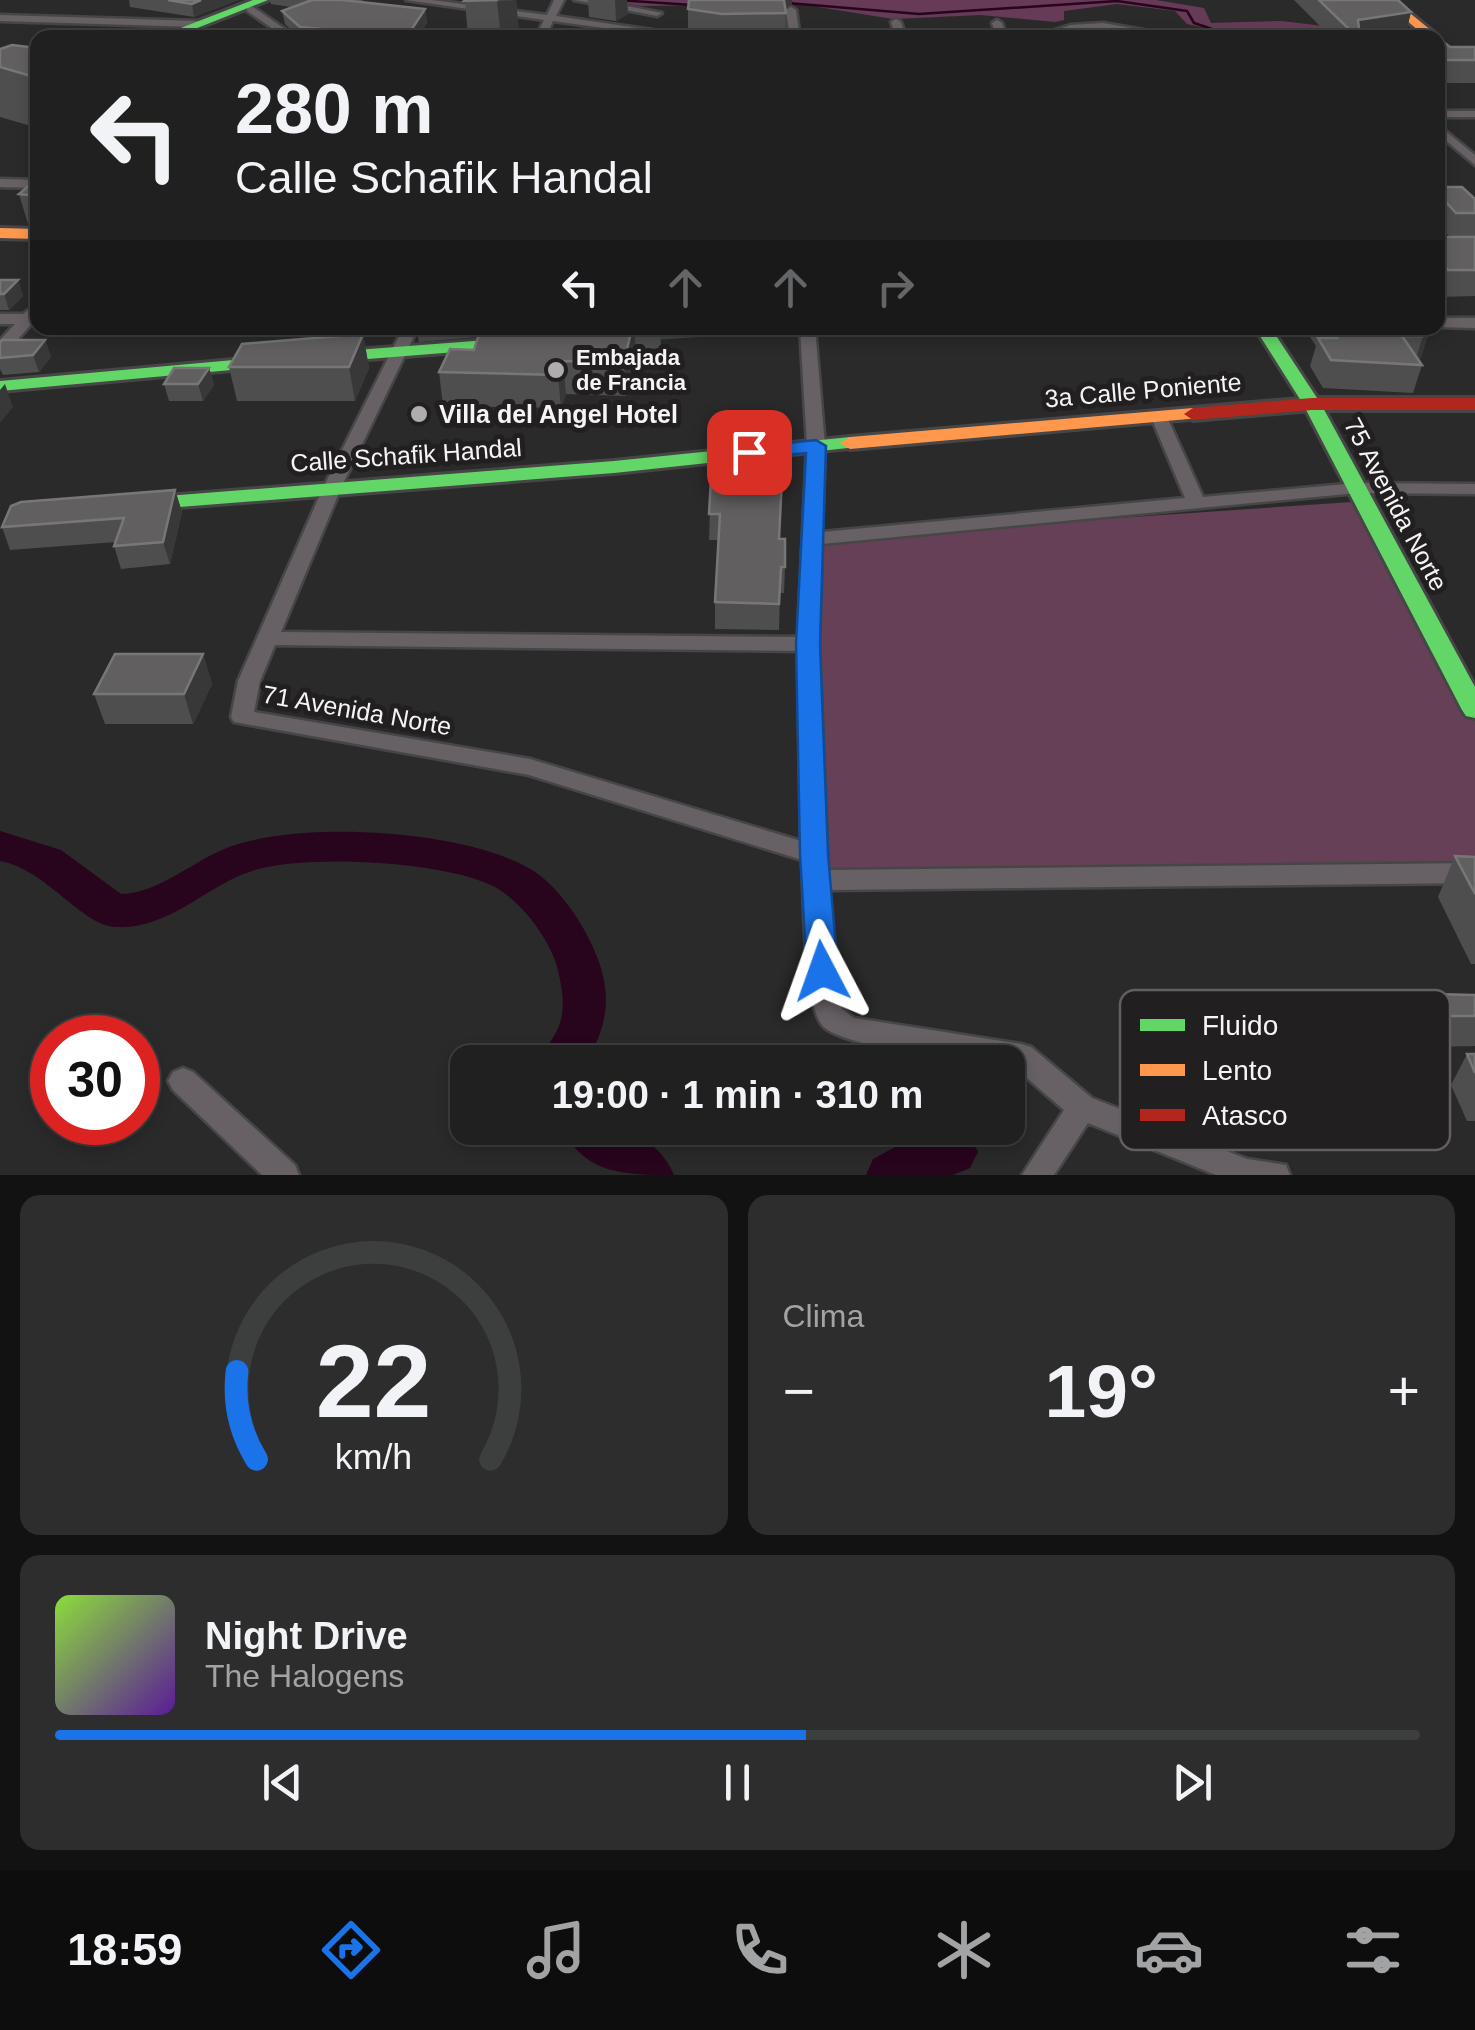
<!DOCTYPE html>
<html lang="es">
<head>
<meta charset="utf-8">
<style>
	body { margin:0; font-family:Helvetica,sans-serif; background:#2d2d2d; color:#f1f3f6; height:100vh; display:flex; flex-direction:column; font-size:38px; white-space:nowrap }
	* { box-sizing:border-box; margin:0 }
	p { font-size:32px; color:#a2a3a5 }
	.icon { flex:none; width:55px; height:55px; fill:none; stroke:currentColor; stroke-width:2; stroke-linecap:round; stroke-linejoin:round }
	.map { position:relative; height:1175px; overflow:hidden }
	.side { display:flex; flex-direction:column; gap:20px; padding:20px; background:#121212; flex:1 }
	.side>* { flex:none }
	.top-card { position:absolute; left:30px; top:30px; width:1415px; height:305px; border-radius:20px; box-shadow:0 5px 15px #0003,0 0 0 2px #3d3e3e; background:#202020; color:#f1f3f6; overflow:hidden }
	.speed { position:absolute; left:30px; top:1015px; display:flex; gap:20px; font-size:50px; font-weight:700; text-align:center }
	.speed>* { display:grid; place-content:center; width:130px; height:130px; border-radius:50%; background:#202020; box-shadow:0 5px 15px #0003,0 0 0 2px #3d3e3e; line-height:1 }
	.speed .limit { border:15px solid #d22; background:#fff; color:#111 }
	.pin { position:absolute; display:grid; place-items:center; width:85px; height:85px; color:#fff; margin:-42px; border-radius:20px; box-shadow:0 5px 15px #0006 }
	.me { position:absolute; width:110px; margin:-55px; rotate:356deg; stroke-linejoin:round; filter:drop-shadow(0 0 8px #0008) }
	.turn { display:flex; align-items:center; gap:35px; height:210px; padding:0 40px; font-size:45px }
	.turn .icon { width:130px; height:130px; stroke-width:2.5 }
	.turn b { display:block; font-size:70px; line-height:85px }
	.lanes { display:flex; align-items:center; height:95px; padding:0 40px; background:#0003; justify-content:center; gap:50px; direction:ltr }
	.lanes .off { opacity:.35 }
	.big { font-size:75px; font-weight:600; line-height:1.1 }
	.side .widget { flex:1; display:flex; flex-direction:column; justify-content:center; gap:15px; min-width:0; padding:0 35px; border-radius:20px; background:#2d2d2d }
	.side .dial { align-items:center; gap:0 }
	.dial svg { height:260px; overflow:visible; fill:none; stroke:#3d3e3e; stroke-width:7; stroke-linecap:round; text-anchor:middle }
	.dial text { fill:#f1f3f6; stroke:none }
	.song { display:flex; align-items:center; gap:30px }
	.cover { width:120px; height:120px; border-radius:15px; background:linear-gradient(135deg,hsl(90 70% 55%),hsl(270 70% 35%)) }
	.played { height:10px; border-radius:5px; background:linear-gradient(90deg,#1a73e8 55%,#3d3e3e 55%) }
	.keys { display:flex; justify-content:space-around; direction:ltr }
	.heat { display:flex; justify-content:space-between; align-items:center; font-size:55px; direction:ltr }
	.side .tiles { flex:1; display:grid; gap:20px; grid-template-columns:1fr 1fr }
	.widget:last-child { grid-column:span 2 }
	.trip { position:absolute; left:450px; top:1045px; width:575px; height:100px; border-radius:20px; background:#202020; box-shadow:0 5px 15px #0003,0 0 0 2px #3d3e3e; font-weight:600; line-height:100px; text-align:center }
	.tab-bar { display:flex; height:160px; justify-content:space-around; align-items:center; background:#0d0d0d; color:#a2a3a5 }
	.tab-bar .icon { width:70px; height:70px }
	.tab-bar .on { color:#1a73e8 }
	.tab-bar b { font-size:45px; color:#f1f3f6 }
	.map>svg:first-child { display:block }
	.green { fill:#654057 }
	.forest { fill:#673b57 }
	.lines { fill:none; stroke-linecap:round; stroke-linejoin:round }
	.stream { stroke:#28041d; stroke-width:2.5 }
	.river { fill:#28041d; fill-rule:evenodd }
	.street-casing { stroke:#474647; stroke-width:5 }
	.fast-casing { stroke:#474647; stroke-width:6 }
	.slow-casing { stroke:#474647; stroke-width:6 }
	.jam-casing { stroke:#474647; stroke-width:6 }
	.street { fill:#676165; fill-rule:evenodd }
	.fast { fill:#63d668; fill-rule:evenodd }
	.slow { fill:#ff974d; fill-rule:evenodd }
	.jam { fill:#b3261e; fill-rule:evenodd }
	.wall { fill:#4f4e4f }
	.shaded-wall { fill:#393839 }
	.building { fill:#615f60; stroke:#787778; stroke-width:2.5 }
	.route { fill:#1a73e8; stroke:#114b97; stroke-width:2.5 }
	.poi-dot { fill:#afadae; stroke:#221f21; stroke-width:4 }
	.labels { text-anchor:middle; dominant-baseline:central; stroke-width:10; stroke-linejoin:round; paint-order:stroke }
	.far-poi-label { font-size:22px; font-weight:bold; fill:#f6f4f5; stroke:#221f21; text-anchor:start }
	.street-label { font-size:25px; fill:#f6f4f5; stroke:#221f21 }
	.poi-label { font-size:25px; font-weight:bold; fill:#f6f4f5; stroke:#221f21; text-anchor:start }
	.key { fill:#221f21; stroke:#625f61; stroke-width:2.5 }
	.key-label { font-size:28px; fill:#f6f4f5 }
</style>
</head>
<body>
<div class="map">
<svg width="1475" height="1175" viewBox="0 0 1475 1175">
	<rect width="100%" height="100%" fill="#2b2a2b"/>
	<path class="green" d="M1352,502L1475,720V876H819L810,539Z"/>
	<path class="forest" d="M598,0H1156L1204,8L1211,23L1281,21L1358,30L1375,36L1214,30L1187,24L1175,11L1117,4L1064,11V20L1055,22L981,15L893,19L800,4L642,6Z"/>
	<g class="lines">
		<g class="stream">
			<path d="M617,0L692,5"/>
			<path d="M788,3L919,14L1117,1L1187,11L1194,23L1212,29L1332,34"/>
		</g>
		<g class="river">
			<path d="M0,831L61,850L121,894C161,893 194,859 232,846C304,821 457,830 525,866C549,878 569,904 582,926C610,975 616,1013 586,1062H539C544,1049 556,1036 560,1023C566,1004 561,981 556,963C546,934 521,902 495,887C446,861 308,854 255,870C207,884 170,930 116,927C82,926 46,869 0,861Z"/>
			<path d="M562,1128C607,1125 653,1127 674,1175C626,1175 585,1175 562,1128Z"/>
			<path d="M928,1129H953L970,1136L978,1152L970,1168L953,1175H866L873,1159Z"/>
		</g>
		<defs>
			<g id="street">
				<path d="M406,0H432L547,15L554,0H564L556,16L707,38H676L553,21L545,38H535L544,20Z"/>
				<path d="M574,0H596L662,13L657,16Z"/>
				<path d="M247,7H253L298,38H286L247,11Z"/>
				<path d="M791,7L796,10L800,38H790L786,10Z"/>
				<path d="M0,15L198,21L203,24L198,27L0,21Z"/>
				<path d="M896,19L901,22L906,38H896L891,22Z"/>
				<path d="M997,20L1002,23L1007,38H997L992,23Z"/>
				<path d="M1103,23L1190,38L1103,29L1054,35L1049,32L1071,25Z"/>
				<rect x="1438" y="111" width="37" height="6"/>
				<path d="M1438,125L1475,155V165L1438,134Z"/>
				<path d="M0,179L38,180V188L0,187Z"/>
				<path d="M38,303V317L6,352L0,354V340L15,324H0V314H23Z"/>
				<path d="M1475,318V328L1438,327V318Z"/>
				<path d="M403,328H418L341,488L281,632L798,637L807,446L800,328H815L825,446L822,532L1185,498L1151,417L1159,412L1167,417L1203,497L1357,483L1475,484V494L1357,493L822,544L819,644L828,870L1475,863V883L829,890L839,1001L842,1009L854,1018L1021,1044L1031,1047L1092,1098L1247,1159L1286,1165L1290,1175H1216L1088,1123L1054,1175H1022L1064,1110L1014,1067L1008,1066V1062C975,1062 840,1048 822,1025C803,1001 804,894 802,860L529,775L234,722L231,717L238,681L323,488ZM275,645L798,651L801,841L530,759L254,712L260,681Z"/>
				<path d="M183,1068L193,1072L295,1165L299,1175H262L173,1090L168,1081L173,1072Z"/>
			</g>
			<g id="fast">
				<path d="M253,0H268L172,38H155Z"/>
				<path d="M1255,328H1271L1321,404L1475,687V718L1466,716L1462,710L1303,404Z"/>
				<path d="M512,338L521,343L518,347L330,362L321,357L330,352Z"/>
				<path d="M268,357L274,358V366L0,391V381Z"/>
				<path d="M850,437L860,443L857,447L614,473L141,510L131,504L141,498L614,461Z"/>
			</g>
			<g id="slow">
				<path d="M1383,0H1394L1438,36V40L1427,38Z"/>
				<path d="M0,228L38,229V239L0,238Z"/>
				<path d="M1193,408L1200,410V418L850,449L840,443L850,437Z"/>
			</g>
			<g id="jam">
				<path d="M644,328H722L713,333L624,339L615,334L624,329Z"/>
				<path d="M1312,398H1475V410H1312L1193,420L1184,414L1193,408Z"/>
			</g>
		</defs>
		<use href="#street" class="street-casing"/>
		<use href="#fast" class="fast-casing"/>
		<use href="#slow" class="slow-casing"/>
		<use href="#jam" class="jam-casing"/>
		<use href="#street" class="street"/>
		<use href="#fast" class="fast"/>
		<use href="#slow" class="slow"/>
		<use href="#jam" class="jam"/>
	</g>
	<g class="wall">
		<path d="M129,0H238L194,17L130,7Z"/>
		<path d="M270,0H364L359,2L425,9L427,23L418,37L429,38H299L285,24L282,11L291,7L271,4Z"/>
		<path d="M465,0H516L519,34L518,38H468Z"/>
		<path d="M588,0H627L628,14L616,21L589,17Z"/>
		<path d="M1294,0H1398L1411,12L1406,32L1369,38H1332Z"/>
		<path d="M792,4L785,8L786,34L722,36L688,30V9Z"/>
		<path d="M1438,40L1450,47H1475V83H1438Z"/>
		<path d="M38,48V128L0,117V49Z"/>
		<path d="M38,178V225L28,224L19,194Z"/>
		<path d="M1438,187L1475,199V236H1449L1438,223Z"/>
		<path d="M1438,237H1475V296L1439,297L1438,295Z"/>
		<path d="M0,280H18L23,296L9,310H0Z"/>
		<path d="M416,328H660L661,348L636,350L626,396L566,394L561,408L443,406L439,372L474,350L478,337L419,342Z"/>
		<path d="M1307,328H1435L1432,336H1428L1419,360L1422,365L1413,393L1323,388L1310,366L1316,346L1306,331Z"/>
		<path d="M363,334L369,368L355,401H237L229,367Z"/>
		<path d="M45,340L51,357L39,372L3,375L0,369V343Z"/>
		<path d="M209,368L214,385L203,401H169L164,384Z"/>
		<path d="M711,478L780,539L785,567L784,593H780L779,630L715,629V602L719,540H709Z"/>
		<path d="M175,490L182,512L170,564L121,569L114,546L116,542L10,550L2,527Z"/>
		<path d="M203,654L212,684L193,724H105L94,694Z"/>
		<path d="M1455,856L1475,857V964H1471L1438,897Z"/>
		<path d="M1433,994L1475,995V1046L1429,1047L1418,1025Z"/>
		<path d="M1467,1054H1475V1121H1467L1451,1085Z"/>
	</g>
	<g class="shaded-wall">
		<path d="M201,0H238L194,17L192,4Z"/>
		<path d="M516,0L519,34L518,38H501L497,1Z"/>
		<path d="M615,0H627L628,14L616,21Z"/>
		<path d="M782,0H792V4L782,11Z"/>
		<path d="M425,9L427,23L417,38H406Z"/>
		<path d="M1411,12L1406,32L1369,38H1358V20Z"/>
		<path d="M18,280L23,296L9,310L4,294Z"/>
		<path d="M632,328H634L636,350L626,396L624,362Z"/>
		<path d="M1430,330L1421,358L1414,364L1423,336Z"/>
		<path d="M363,334L369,368L355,401L349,367Z"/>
		<path d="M45,340L51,357L39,372L33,355Z"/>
		<path d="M563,361L566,394L561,408L558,375Z"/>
		<path d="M209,368L214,385L203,401L198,384Z"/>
		<path d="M5,384L13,407L0,423V390Z"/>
		<path d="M175,490L182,512L170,564L163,542Z"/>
		<path d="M203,654L212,684L193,724L184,694Z"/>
	</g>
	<g class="building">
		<path d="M168,0H201L192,4Z"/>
		<path d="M312,0H342L425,9L406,38H340L337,36L319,33L322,29L300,27L282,11Z"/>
		<path d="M465,0H498L464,1Z"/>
		<path d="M689,0H784L786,13L722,14L688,9Z"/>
		<path d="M1319,0H1398L1411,12L1358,20L1360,38H1358Z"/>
		<path d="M156,34L172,38H147Z"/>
		<path d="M1438,40H1441L1450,47H1475V60H1438Z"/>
		<path d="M12,45L38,48V78L0,67V49Z"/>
		<path d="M38,178V196L19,194Z"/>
		<path d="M1438,187H1462L1475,199V213H1456L1438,193Z"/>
		<path d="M1438,237H1475V270H1448L1438,258Z"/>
		<path d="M0,280H18L4,294H0Z"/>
		<path d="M481,328H632L624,362L563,361L558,375L439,372L450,349L474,350Z"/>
		<path d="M1330,328H1428L1430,330L1423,336H1402L1422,365L1331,360L1318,338H1337Z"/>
		<path d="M363,334L349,367H229L242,344Z"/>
		<path d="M2,340H45L33,355L0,358V343Z"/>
		<path d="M174,368H209L198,384H164Z"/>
		<path d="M711,478H782L779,539H785V567H781L779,604L715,602L720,514H709Z"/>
		<path d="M175,490L163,542L114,546L124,518L2,527L11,506L21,502Z"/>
		<path d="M115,654H203L184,694H94Z"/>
		<path d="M1455,856L1475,857V894Z"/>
		<path d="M1433,994L1475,995V1016H1444Z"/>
		<path d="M1467,1054H1475V1073Z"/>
	</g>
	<path class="route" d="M816,440L826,446L820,644L828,854L838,971L833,980L822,984L811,980L807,971L800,854L796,644L806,453L749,458L739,452L749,447Z"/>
	<g class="poi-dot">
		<circle cx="556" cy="370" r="10"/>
		<circle cx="419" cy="414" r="10"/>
	</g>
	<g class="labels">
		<g class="far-poi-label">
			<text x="576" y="357">Embajada<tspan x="576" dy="25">de Francia</tspan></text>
		</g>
		<g class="street-label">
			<text transform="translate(1143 390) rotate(-5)">3a Calle Poniente</text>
			<text transform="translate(406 455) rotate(-4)">Calle Schafik Handal</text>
			<text transform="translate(1396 504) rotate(62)">75 Avenida Norte</text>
			<text transform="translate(357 710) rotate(10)">71 Avenida Norte</text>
		</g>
		<g class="poi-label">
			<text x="439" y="414">Villa del Angel Hotel</text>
		</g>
	</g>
	<rect x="1120" y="990" width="330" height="160" rx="15" class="key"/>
	<rect x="1140" y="1019" width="45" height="12" fill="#63d668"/>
	<rect x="1140" y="1064" width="45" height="12" fill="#ff974d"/>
	<rect x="1140" y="1109" width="45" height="12" fill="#b3261e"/>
	<g class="key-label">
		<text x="1202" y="1035">Fluido</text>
		<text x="1202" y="1080">Lento</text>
		<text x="1202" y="1125">Atasco</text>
	</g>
</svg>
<div class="speed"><div class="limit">30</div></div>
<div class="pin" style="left:749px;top:452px;background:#d93025"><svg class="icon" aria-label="arrive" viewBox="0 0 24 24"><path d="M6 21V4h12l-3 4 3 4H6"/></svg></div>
<svg class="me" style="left:822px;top:971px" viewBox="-20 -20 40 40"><path d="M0-17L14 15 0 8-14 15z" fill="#1a73e8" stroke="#fff" stroke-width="4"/></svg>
<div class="trip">19:00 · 1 min · 310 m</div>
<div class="top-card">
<div class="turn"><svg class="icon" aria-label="left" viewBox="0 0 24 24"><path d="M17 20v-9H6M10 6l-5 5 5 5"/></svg><div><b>280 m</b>Calle Schafik Handal</div></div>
<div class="lanes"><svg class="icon" aria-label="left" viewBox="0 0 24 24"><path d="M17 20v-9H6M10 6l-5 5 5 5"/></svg><svg class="icon off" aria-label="ahead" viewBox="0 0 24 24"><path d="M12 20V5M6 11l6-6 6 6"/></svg><svg class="icon off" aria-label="ahead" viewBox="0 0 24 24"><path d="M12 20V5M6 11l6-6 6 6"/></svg><svg class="icon off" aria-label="right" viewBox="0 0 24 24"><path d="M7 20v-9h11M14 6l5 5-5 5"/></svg></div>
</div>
</div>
<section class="side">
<div class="tiles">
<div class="widget dial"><svg viewBox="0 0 100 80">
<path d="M14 69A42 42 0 1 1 86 69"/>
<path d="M14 69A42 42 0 0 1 8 42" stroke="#1a73e8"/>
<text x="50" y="56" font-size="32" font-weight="700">22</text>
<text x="50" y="72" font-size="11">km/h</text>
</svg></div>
<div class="widget"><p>Clima</p>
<div class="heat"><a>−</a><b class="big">19°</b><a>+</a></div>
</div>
<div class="widget">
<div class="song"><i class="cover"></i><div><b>Night Drive</b><p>The Halogens</p></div></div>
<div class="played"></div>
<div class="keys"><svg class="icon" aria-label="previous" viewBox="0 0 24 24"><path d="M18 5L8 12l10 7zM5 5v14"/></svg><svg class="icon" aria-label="pause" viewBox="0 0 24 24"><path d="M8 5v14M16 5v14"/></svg><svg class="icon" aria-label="next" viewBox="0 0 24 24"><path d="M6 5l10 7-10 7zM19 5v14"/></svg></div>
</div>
</div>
</section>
<nav class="tab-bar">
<b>18:59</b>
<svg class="icon on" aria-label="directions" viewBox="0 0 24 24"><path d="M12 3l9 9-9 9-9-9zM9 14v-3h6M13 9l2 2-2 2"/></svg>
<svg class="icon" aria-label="music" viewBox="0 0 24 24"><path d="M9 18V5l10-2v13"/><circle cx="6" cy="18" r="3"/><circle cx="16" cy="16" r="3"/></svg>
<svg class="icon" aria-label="phone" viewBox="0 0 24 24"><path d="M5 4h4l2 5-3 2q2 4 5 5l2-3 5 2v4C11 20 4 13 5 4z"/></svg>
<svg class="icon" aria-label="climate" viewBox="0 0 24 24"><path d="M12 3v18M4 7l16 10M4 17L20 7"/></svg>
<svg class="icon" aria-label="car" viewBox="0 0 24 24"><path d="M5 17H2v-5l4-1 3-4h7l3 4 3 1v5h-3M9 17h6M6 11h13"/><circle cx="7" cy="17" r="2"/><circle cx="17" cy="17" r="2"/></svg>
<svg class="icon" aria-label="filters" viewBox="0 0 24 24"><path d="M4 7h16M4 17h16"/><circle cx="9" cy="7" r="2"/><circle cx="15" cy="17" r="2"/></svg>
</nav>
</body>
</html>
